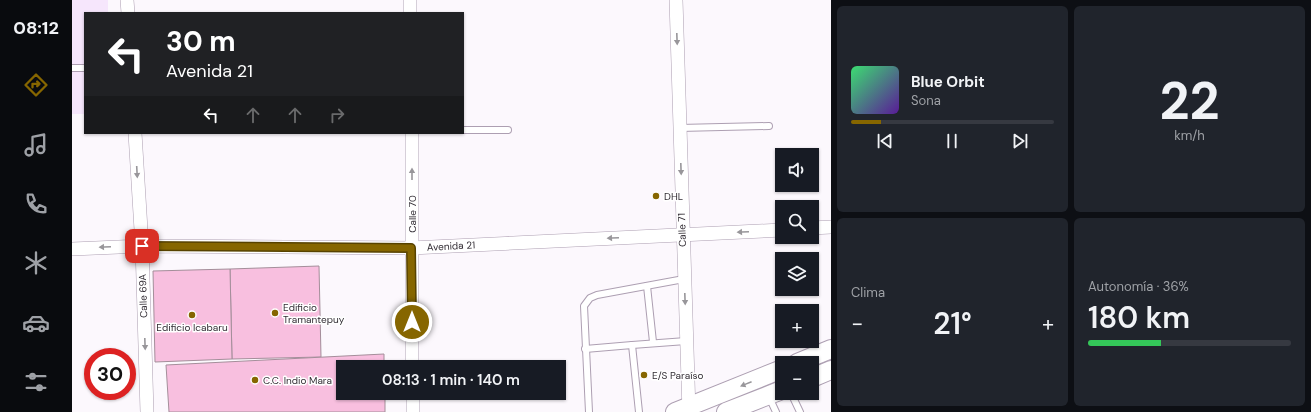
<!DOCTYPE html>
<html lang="es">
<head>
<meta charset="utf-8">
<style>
	body { margin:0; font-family:"DM Sans",sans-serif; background:#20242c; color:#f1f3f6; height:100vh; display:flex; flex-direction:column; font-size:15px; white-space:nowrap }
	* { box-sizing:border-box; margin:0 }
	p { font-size:13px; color:#9ea1a6 }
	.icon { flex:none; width:22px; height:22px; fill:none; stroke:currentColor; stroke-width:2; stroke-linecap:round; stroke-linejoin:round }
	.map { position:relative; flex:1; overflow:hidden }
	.drawer { display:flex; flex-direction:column; gap:6px; padding:6px; background:#0d0f14; width:480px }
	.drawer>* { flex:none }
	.top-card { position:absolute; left:12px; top:12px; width:380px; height:122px; border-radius:0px; box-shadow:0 1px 3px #0004; background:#202124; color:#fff; overflow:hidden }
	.controls { position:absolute; left:703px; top:148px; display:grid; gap:8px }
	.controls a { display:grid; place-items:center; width:44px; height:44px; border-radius:0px; background:#171b24; box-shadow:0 1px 3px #0004; font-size:20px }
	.speed { position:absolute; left:12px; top:348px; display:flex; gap:8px; font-size:20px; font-weight:700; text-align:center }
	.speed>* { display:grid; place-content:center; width:52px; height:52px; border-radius:50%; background:#171b24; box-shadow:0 1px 3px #0004; line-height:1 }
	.speed .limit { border:6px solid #d22; background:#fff; color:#111 }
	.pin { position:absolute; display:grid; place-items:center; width:34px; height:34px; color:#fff; margin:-17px; border-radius:8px; box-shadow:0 2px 6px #0006 }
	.me { position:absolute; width:44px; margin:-22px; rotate:0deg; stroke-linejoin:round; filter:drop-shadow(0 0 3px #0008) }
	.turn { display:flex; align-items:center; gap:14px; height:84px; padding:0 16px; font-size:18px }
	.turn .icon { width:52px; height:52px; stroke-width:2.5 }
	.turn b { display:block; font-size:28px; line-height:34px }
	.lanes { display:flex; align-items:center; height:38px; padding:0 16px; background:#0003; justify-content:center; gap:20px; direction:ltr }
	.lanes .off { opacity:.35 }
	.big { font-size:30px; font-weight:600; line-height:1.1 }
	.drawer .tile { flex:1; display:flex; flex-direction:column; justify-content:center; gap:6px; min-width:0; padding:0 14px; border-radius:6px; background:#20242c }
	.drawer .dial { align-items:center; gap:0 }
	.dial b { font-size:52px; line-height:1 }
	.song { display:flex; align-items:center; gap:12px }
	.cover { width:48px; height:48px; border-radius:6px; background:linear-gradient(135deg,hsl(140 70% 55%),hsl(270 70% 35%)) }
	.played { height:4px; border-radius:2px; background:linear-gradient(90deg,#866600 15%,#363941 15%) }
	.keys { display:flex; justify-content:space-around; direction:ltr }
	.heat { display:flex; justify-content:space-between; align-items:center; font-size:22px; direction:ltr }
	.charge { height:6px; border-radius:3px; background:linear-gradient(90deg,#34c759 36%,#363941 0) }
	.drawer .tiles { flex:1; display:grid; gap:6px; grid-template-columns:repeat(2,1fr) }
	.trip { position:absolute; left:264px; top:360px; width:230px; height:40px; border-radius:0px; background:#171b24; box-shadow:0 1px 3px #0004; font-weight:600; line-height:40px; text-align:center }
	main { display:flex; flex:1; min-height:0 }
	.tabs { display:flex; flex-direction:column; width:72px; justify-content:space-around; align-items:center; background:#090b0e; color:#9ea1a6 }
	.tabs .icon { width:28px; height:28px }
	.tabs .on { color:#866600 }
	.tabs b { font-size:18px; color:#f1f3f6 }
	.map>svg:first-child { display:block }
	.built { fill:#f6e6fc }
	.building { fill:#f8bfdf; stroke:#a48e9a }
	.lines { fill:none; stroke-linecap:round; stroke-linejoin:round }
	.service-casing { stroke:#ad9fb2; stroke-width:8 }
	.minor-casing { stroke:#ad9fb2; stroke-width:14 }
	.secondary-casing { stroke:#ad9fb2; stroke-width:20 }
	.service { stroke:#fff; stroke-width:6 }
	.minor { stroke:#fff; stroke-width:13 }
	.secondary { stroke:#fff; stroke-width:18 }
	.oneway { fill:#98969a }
	.route-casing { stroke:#574200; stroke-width:10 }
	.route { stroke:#866600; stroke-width:7 }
	.poi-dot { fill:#866600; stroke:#fff; stroke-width:1.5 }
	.labels { text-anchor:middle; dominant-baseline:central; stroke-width:3; stroke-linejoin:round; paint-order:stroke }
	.poi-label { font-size:10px; fill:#322d34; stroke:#fff; text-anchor:start }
	.street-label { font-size:10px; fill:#322d34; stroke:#fff }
</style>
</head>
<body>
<main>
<nav class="tabs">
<b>08:12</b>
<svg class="icon on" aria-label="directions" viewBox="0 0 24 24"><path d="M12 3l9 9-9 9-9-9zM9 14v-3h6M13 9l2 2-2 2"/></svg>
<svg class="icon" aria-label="music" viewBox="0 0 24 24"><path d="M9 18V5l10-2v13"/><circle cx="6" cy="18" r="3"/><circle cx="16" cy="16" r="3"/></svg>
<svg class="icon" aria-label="phone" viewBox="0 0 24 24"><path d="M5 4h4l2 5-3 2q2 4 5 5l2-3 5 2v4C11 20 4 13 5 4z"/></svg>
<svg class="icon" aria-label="climate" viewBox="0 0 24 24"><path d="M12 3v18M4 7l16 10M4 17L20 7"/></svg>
<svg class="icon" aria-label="car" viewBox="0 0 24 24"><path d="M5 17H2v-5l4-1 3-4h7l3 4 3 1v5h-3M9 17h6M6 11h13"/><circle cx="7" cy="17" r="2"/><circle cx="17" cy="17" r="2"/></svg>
<svg class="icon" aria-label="filters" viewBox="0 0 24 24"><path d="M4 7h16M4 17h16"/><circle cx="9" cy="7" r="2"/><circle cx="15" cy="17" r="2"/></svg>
</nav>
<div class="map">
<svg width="759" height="412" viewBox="0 0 759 412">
	<rect width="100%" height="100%" fill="#fcf8fd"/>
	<path class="built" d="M0,0H36V13H13V114H0Z"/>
	<g class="building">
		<path d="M247,266L249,357L160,359L158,269Z"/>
		<path d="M158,269L160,359L83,362L81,271Z"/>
		<path d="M312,354V367H271V393H313V412H97L94,365Z"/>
	</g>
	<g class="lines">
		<defs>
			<g id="service">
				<path d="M0,68H13"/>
				<path d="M607,128L697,126"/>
				<path d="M391,130H436"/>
				<path d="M575,286L581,342"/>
				<path d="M560,345L614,341"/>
				<path d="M513,349L560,345L567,412"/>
				<path d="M719,393L728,412"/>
				<path d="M697,397L704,412"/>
				<path d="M517,412L512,306L518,298L525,295L612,279"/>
			</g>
			<g id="minor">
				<path d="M55,0L56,13"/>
				<path d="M338,0V13"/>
				<path d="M604,0L617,412"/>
				<path d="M63,133L70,246L75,412"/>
				<path d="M340,133V367"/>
				<path d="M740,228L759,227"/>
				<path d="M0,249L70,246L339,248L710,230"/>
				<path d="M341,393V412"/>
			</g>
			<g id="secondary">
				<path d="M725,363L759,349"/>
				<path d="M740,378L759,370"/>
				<path d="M603,412L710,369"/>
				<path d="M654,412L710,390"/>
			</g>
		</defs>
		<use href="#service" class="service-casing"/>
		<use href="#minor" class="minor-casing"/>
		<use href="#secondary" class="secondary-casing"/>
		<use href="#service" class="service"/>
		<use href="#minor" class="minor"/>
		<use href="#secondary" class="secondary"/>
	</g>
	<defs><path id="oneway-solid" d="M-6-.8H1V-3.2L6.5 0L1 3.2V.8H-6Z"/></defs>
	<g class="oneway">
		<use href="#oneway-solid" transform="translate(605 39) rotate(88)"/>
		<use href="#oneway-solid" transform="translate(609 169) rotate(88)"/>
		<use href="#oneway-solid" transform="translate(65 172) rotate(87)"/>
		<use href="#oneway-solid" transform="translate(340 174) rotate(-90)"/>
		<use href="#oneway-solid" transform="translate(671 232) rotate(177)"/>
		<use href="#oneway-solid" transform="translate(541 238) rotate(177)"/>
		<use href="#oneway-solid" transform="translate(33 247) rotate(178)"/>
		<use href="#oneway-solid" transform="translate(613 299) rotate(88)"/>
		<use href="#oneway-solid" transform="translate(73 344) rotate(88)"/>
		<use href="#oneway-solid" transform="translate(674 384) rotate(158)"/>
	</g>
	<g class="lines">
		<defs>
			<path id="route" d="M70,246L339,248L340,322"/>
		</defs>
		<use href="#route" class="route-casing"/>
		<use href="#route" class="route"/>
	</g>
	<g class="poi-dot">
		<circle cx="584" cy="196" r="4"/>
		<circle cx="203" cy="313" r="4"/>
		<circle cx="120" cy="315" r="4"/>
		<circle cx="572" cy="375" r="4"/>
		<circle cx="183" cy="380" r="4"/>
	</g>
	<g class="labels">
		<g class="poi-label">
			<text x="592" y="196">DHL</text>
			<text x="211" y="307">Edificio<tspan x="211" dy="12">Tramantepuy</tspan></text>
			<text x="120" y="327" text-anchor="middle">Edificio Icabaru</text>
			<text x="580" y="375">E/S Paraíso</text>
			<text x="191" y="380">C.C. Indio Mara</text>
		</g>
		<g class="street-label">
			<text transform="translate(340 214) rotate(-90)">Calle 70</text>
			<text transform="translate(610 230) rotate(-92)">Calle 71</text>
			<text transform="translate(379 246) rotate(-3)">Avenida 21</text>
			<text transform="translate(71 296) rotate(-92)">Calle 69A</text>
		</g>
	</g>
</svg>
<div class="controls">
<a><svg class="icon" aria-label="sound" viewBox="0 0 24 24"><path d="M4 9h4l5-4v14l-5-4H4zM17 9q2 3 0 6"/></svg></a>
<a><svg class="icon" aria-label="search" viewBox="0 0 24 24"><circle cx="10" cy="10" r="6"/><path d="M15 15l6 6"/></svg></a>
<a><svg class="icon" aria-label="layers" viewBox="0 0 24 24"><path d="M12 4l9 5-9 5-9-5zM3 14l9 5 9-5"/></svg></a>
<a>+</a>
<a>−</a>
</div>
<div class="speed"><div class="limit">30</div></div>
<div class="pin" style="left:70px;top:246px;background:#d93025"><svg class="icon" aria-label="arrive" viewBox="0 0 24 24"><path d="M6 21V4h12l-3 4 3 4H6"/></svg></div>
<svg class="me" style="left:340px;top:322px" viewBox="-20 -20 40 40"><circle r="17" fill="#866600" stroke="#fff" stroke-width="3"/><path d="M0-11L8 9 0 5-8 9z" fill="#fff"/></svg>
<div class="trip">08:13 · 1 min · 140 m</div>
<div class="top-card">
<div class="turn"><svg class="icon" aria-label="left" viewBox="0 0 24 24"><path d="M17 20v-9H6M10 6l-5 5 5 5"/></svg><div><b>30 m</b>Avenida 21</div></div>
<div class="lanes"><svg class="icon" aria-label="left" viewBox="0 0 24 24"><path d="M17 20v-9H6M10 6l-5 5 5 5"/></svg><svg class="icon off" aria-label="ahead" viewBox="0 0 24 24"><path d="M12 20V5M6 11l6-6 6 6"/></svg><svg class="icon off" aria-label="ahead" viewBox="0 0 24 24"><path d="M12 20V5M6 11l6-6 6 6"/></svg><svg class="icon off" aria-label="right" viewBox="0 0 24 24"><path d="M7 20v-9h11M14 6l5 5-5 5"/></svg></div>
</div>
</div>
<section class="drawer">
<div class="tiles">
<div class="tile">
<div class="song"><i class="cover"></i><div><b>Blue Orbit</b><p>Sona</p></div></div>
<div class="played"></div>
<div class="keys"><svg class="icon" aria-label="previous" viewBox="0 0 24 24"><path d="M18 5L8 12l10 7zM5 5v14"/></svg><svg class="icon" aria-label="pause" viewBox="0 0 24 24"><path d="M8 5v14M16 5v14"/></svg><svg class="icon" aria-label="next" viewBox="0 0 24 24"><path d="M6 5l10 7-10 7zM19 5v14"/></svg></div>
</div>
<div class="tile dial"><b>22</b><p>km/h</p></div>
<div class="tile"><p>Clima</p>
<div class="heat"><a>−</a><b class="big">21°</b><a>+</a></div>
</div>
<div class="tile"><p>Autonomía · 36%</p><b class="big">180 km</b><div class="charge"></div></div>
</div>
</section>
</main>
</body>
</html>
